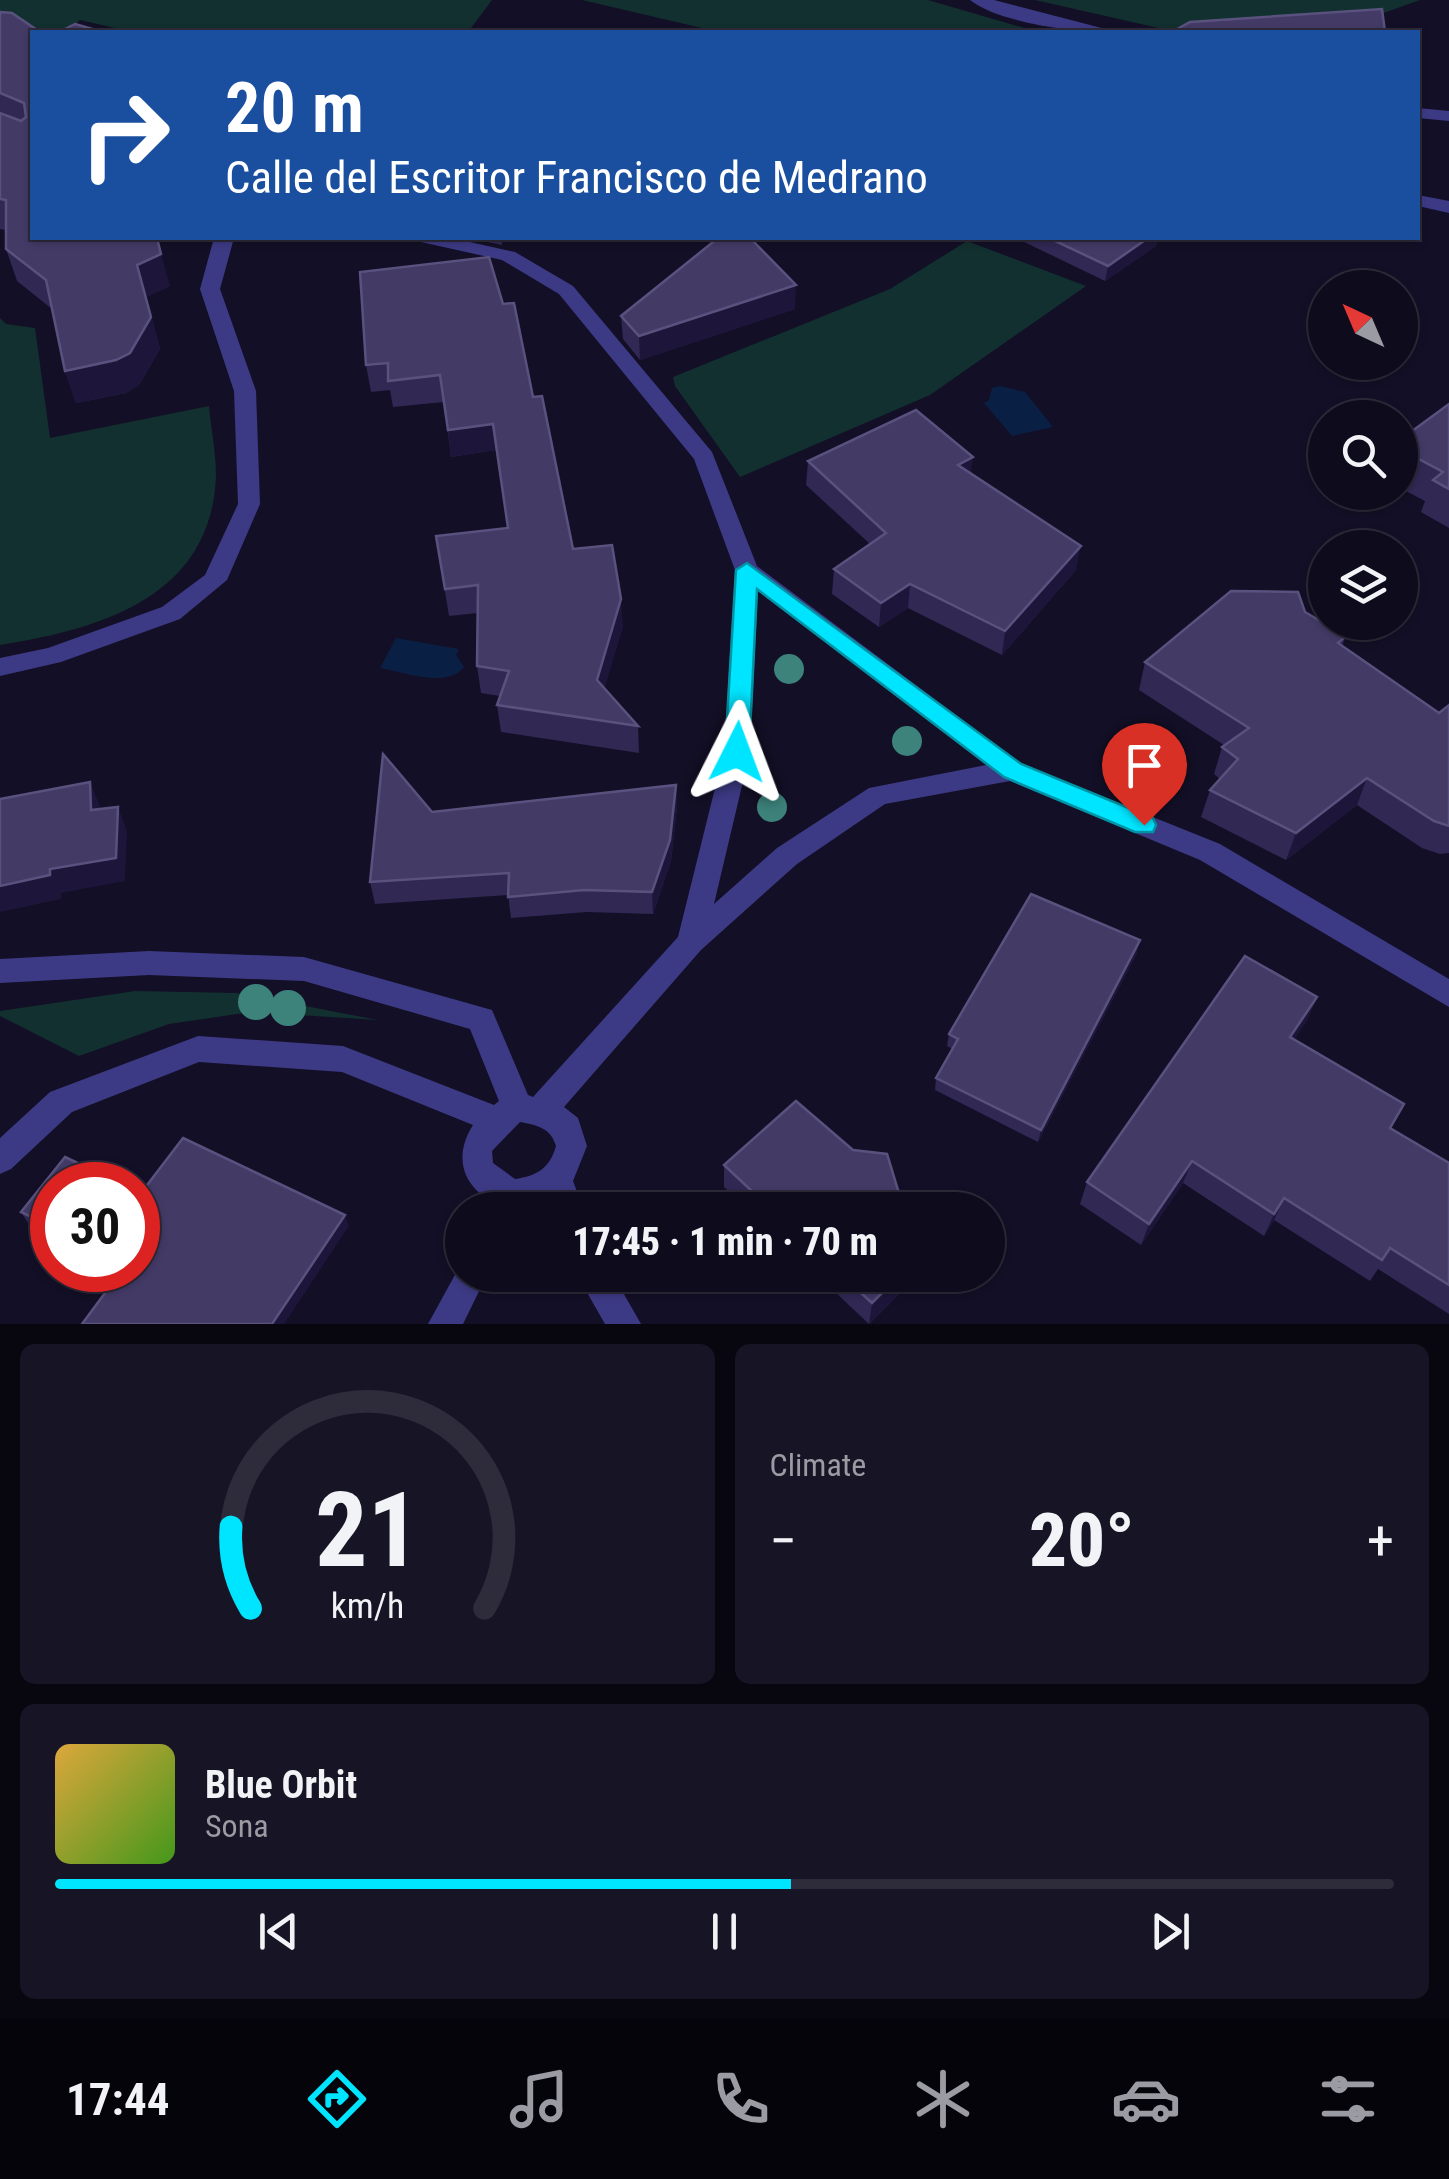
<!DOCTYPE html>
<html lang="en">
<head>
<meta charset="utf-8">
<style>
	body { margin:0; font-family:"Roboto Condensed",sans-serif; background:#171425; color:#f1f3f6; height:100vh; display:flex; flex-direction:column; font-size:38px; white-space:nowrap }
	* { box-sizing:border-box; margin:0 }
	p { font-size:32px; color:#9b9ba3 }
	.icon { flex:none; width:55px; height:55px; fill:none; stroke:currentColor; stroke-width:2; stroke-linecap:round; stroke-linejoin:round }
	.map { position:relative; height:1324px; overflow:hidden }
	.panel { display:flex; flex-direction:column; gap:20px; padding:20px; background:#08060f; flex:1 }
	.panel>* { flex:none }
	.top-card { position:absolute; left:30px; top:30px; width:1390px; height:210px; border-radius:0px; box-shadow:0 2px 8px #0004,0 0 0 2px #2e2b3b; background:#1a4fa0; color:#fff; overflow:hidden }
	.needle { width:65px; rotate:316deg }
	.buttons { position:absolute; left:1308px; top:270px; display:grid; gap:20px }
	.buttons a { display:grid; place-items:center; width:110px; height:110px; border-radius:50%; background:#0e0b1c; box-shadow:0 2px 8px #0004,0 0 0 2px #2e2b3b; font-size:50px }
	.speed { position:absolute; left:30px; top:1162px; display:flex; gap:20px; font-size:50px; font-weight:700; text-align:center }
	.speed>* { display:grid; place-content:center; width:130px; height:130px; border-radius:50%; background:#0e0b1c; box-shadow:0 2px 8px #0004,0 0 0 2px #2e2b3b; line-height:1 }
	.speed .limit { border:15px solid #d22; background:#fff; color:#111 }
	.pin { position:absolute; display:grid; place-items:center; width:85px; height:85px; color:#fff; margin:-102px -42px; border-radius:50% 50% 50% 0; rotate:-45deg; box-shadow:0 0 10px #0007 }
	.pin .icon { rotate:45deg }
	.me { position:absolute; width:110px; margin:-55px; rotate:3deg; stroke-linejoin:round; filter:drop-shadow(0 0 8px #0008) }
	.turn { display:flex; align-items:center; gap:35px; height:210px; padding:0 30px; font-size:45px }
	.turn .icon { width:130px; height:130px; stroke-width:2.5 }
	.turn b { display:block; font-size:70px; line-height:85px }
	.big { font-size:75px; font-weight:800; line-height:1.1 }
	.panel .widget { flex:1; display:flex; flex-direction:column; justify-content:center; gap:15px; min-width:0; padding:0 35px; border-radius:15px; background:#171425 }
	.panel .dial { align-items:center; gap:0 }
	.dial svg { height:260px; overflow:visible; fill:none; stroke:#2e2b3b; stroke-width:7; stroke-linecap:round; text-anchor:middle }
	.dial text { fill:#f1f3f6; stroke:none }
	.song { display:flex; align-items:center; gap:30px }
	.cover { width:120px; height:120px; border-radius:15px; background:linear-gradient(135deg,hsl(40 70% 55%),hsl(100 70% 35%)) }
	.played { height:10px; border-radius:5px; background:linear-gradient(90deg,#00e5ff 55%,#2e2b3b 55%) }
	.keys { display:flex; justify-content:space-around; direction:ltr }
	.heat { display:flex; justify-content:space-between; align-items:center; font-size:55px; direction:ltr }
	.panel .tiles { flex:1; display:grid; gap:20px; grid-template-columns:1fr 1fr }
	.widget:last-child { grid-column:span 2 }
	.trip { position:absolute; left:445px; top:1192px; width:560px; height:100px; border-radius:50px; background:#0e0b1c; box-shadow:0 2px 8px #0004,0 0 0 2px #2e2b3b; font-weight:800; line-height:100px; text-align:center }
	.dock { display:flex; height:160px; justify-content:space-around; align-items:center; background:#06040b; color:#9b9ba3 }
	.dock .icon { width:70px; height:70px }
	.dock .selected { color:#00e5ff }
	.dock b { font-size:45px; color:#f1f3f6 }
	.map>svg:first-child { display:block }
	.green { fill:#12302f }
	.water { fill:#0a1f44 }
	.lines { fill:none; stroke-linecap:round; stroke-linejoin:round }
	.minor { fill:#3d3a85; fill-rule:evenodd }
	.tree { fill:#3d827b }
	.wall { fill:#312854 }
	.shaded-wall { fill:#1d163a }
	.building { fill:#433a66; stroke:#5a527e; stroke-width:2.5 }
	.route { fill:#00e5ff; stroke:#0095a6; stroke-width:2.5 }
</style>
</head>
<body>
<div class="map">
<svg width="1449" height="1324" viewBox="0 0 1449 1324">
	<rect width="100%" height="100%" fill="#130f26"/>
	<g class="green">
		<path d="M0,0H492L468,32H132L80,20L67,32L0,36Z"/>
		<path d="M582,0H928L1038,32H719Z"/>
		<path d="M1035,0H1420L1350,25L1247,32H1176Z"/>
		<path d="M967,241L1086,286L930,395L740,477L675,386L673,377L890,289Z"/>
		<path d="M0,318L6,324L35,328L50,438L209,406C211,428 216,453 216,475C212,597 101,629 0,645Z"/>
		<path d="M135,991L237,993L378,1020L251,1012L169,1024L79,1056L0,1016V1011Z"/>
	</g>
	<g class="water">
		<path d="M1000,386L1025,392L1053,427L1012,436L984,403L989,400L992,388Z"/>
		<path d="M396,638L459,649L456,655L464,667C447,689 404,672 380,668Z"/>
	</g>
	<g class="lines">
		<g class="minor">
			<path d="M970,0H994L1117,32C1080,34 999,23 970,0Z"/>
			<path d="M1418,108L1449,111V121L1418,118Z"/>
			<path d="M1418,195L1449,201V213L1418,206Z"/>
			<path d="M214,238H234L220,289L256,391L260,504L227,580L180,619L61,662L0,676V658L48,648L162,607L205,575L238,504L234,391L200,289Z"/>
			<path d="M418,238H452L515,252L573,286L712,452L757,566L1021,764L1220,844L1449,979V1007L1200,860L1010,781L885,804L797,864L701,950L564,1107L578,1118L587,1146L573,1181L584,1210H552L549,1201C497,1223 438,1180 473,1125L342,1072L199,1062L72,1112L11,1169L0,1174V1138L50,1092L198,1036L343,1046L494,1105L499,1101L470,1029L304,981L149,975L0,983V959L149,951L304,957L492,1010L528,1095L533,1097L678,937L724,752L735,570L694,459L559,294L502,260L421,242ZM758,591L986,765L869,788L777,848L714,904L750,752ZM520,1122C537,1125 551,1128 556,1146C550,1168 537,1176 515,1179L493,1163L492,1151Z"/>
			<path d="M462,1262V1275H487L463,1324H428Z"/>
			<path d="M577,1275H613L641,1324H605Z"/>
		</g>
	</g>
	<g class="tree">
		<circle cx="789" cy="669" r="15"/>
		<circle cx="907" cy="741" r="15"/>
		<circle cx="772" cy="807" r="15"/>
		<circle cx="256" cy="1002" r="18"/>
		<circle cx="288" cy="1008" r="18"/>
	</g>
	<g class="wall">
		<path d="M0,12L170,286L146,297L160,349L139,385L126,393L76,403L65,371L52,309L17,281L6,249V230L0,229Z"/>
		<path d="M471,238H502V245L473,239Z"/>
		<path d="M1016,238H1161L1157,241L1156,246L1105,281Z"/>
		<path d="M360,272L533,397L573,549L623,626L604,688L638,726L639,753L501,732L497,705L500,696L481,693L477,666L478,613L449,616L436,536L508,528L496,450L451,457L444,402L393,407L390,390L371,392L366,365Z"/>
		<path d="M795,309L640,360L623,339L621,316Z"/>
		<path d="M1449,404V528L1421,512L1425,501L1400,488V440Z"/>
		<path d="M808,461L971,473L1076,570L1002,655L908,608L879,627L832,594L834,569L870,544L806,485Z"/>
		<path d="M1305,612L1346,636L1342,646L1439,713L1449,705V853L1440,854L1422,848L1357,805L1286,860L1201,817L1210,790L1220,779L1214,774L1222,747L1224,745L1139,690L1145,662Z"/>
		<path d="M676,785L677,807L671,861L653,914L587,912L511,918L508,895L375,904L370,882L432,812Z"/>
		<path d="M1137,953L1038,1142L935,1090L936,1078L953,1049L947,1046L949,1034Z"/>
		<path d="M1317,997L1307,1020L1294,1039L1391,1128L1449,1163V1314L1378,1269L1370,1281L1274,1220L1264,1236L1183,1183L1141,1245L1080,1204L1087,1182Z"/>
		<path d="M724,1165L898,1190L921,1210H749L724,1187Z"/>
		<path d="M52,1185V1235L28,1223L21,1212Z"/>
		<path d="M817,1275H918L869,1324Z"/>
	</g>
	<g class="shaded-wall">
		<path d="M1149,238H1161L1157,241L1156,246L1105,281L1108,266Z"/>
		<path d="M161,254L170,286L146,297L160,349L139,385L126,393L76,403L65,371L137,265Z"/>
		<path d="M796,285L795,309L640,360L639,336Z"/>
		<path d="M493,424L496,450L451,457L448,430Z"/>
		<path d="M973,457L970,482L958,465Z"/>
		<path d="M1081,546L1076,570L1002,655L1005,631Z"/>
		<path d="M910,584L908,608L879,627L881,603Z"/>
		<path d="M621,599L623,626L599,707L597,680Z"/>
		<path d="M1367,778L1357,805L1286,860L1296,833Z"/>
		<path d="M90,782L100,806V834L91,810Z"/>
		<path d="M676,785L677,807L671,861L653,914L652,892Z"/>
		<path d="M118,807L127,831L125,881L61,893V899L0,912V886L50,869Z"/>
		<path d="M1140,940L1137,953L1038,1142L1041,1130Z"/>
		<path d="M1317,997L1307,1020L1281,1060L1290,1037Z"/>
		<path d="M1192,1161L1183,1183L1141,1245L1149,1224Z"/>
		<path d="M1284,1198L1274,1220L1264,1236L1274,1214Z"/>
		<path d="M345,1215L349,1226L284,1324H272Z"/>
		<path d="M900,1275H918L869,1324L872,1303Z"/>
	</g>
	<g class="building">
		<path d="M1382,9L1385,32H1172L1190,22Z"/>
		<path d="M0,12L12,13L40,32H32V238H157L161,254L137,265L151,317L130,353L116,360L65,371L46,280L6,249V200L0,199V113L21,121L26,117L24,103L0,93Z"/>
		<path d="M75,24L103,32H59Z"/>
		<path d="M718,238H750L796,285L639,336L621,316Z"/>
		<path d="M1049,238H1148L1108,266Z"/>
		<path d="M489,257L503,304L514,303L533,397L542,396L573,549L612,545L621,599L597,680L638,726L497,705L509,671L477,666L478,585L445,589L436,536L508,528L493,424L448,430L440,375L388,381V363L366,365L360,272Z"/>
		<path d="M1449,404V489L1433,480L1443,472L1400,449V440Z"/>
		<path d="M916,410L973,457L958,465L1081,546L1005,631L910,584L881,603L834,569L886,533L808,461Z"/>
		<path d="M1231,591L1298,592L1305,612L1346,636L1338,643L1439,713L1449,705V826L1434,821L1367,778L1296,833L1210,790L1238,759L1222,747L1249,728L1145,662Z"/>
		<path d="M383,754L432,812L676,785L670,840L652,892L584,890L508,897L509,873L370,882Z"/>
		<path d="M90,782L91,810L118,807L116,858L50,869V875L0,886V799Z"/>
		<path d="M1031,894L1140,940L1041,1130L936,1078L958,1039L949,1034Z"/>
		<path d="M1245,956L1317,997L1290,1037L1404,1104L1390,1128L1449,1163V1285L1390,1248L1382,1260L1284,1198L1274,1214L1192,1161L1149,1224L1087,1182Z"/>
		<path d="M796,1101L853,1150L887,1154L898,1190L921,1210H772L724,1165Z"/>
		<path d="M183,1138L345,1215L272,1324H82L122,1270H138V1191L141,1193Z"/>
		<path d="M65,1157L124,1185H52V1227L21,1212Z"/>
		<path d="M841,1275H900L872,1303Z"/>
	</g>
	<path class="route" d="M747,563L1021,764L1153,818L1156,825L1153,832H1135L1004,777L757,589L749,752L737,761L728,758L725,752L736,570Z"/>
</svg>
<div class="buttons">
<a><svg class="needle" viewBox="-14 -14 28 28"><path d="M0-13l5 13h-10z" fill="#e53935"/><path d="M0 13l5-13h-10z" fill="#9b9ba3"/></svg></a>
<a><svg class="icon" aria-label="search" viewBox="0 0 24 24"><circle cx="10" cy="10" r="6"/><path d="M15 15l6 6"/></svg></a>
<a><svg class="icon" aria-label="layers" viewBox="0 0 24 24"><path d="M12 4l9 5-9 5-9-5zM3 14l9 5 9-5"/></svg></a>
</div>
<div class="speed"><div class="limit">30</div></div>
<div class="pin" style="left:1144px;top:825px;background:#d93025"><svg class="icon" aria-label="arrive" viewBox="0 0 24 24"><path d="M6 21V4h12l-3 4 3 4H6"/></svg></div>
<svg class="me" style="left:737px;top:752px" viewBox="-20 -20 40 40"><path d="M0-17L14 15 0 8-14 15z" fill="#00e5ff" stroke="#fff" stroke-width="4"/></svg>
<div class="trip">17:45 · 1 min · 70 m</div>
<div class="top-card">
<div class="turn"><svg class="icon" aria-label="right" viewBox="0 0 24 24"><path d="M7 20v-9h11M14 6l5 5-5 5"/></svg><div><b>20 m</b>Calle del Escritor Francisco de Medrano</div></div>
</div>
</div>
<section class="panel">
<div class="tiles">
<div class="widget dial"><svg viewBox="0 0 100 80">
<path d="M14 69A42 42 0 1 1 86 69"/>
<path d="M14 69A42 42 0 0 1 8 44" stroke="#00e5ff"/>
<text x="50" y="56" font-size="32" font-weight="700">21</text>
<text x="50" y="72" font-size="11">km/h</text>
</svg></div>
<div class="widget"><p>Climate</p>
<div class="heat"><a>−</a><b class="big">20°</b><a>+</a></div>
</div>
<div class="widget">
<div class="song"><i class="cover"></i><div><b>Blue Orbit</b><p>Sona</p></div></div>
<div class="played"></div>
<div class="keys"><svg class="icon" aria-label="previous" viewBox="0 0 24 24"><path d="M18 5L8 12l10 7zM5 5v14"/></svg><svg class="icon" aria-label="pause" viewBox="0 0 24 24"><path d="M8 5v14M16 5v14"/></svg><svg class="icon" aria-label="next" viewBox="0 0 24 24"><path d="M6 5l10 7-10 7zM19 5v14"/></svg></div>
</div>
</div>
</section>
<nav class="dock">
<b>17:44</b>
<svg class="icon selected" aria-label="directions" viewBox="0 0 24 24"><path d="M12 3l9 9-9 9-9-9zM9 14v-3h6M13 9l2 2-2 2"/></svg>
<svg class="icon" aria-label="music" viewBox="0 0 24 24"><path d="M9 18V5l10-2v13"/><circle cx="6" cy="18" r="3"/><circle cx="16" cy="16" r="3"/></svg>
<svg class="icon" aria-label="phone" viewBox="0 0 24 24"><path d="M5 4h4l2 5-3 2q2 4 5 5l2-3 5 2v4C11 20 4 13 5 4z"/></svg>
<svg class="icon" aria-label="climate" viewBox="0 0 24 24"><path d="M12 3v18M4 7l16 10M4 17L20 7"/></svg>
<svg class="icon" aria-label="car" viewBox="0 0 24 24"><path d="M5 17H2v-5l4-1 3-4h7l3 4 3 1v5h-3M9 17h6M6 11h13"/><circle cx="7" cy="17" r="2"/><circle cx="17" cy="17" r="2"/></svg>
<svg class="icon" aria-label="filters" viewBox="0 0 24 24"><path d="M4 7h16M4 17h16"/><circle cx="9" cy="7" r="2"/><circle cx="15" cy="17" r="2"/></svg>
</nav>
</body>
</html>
